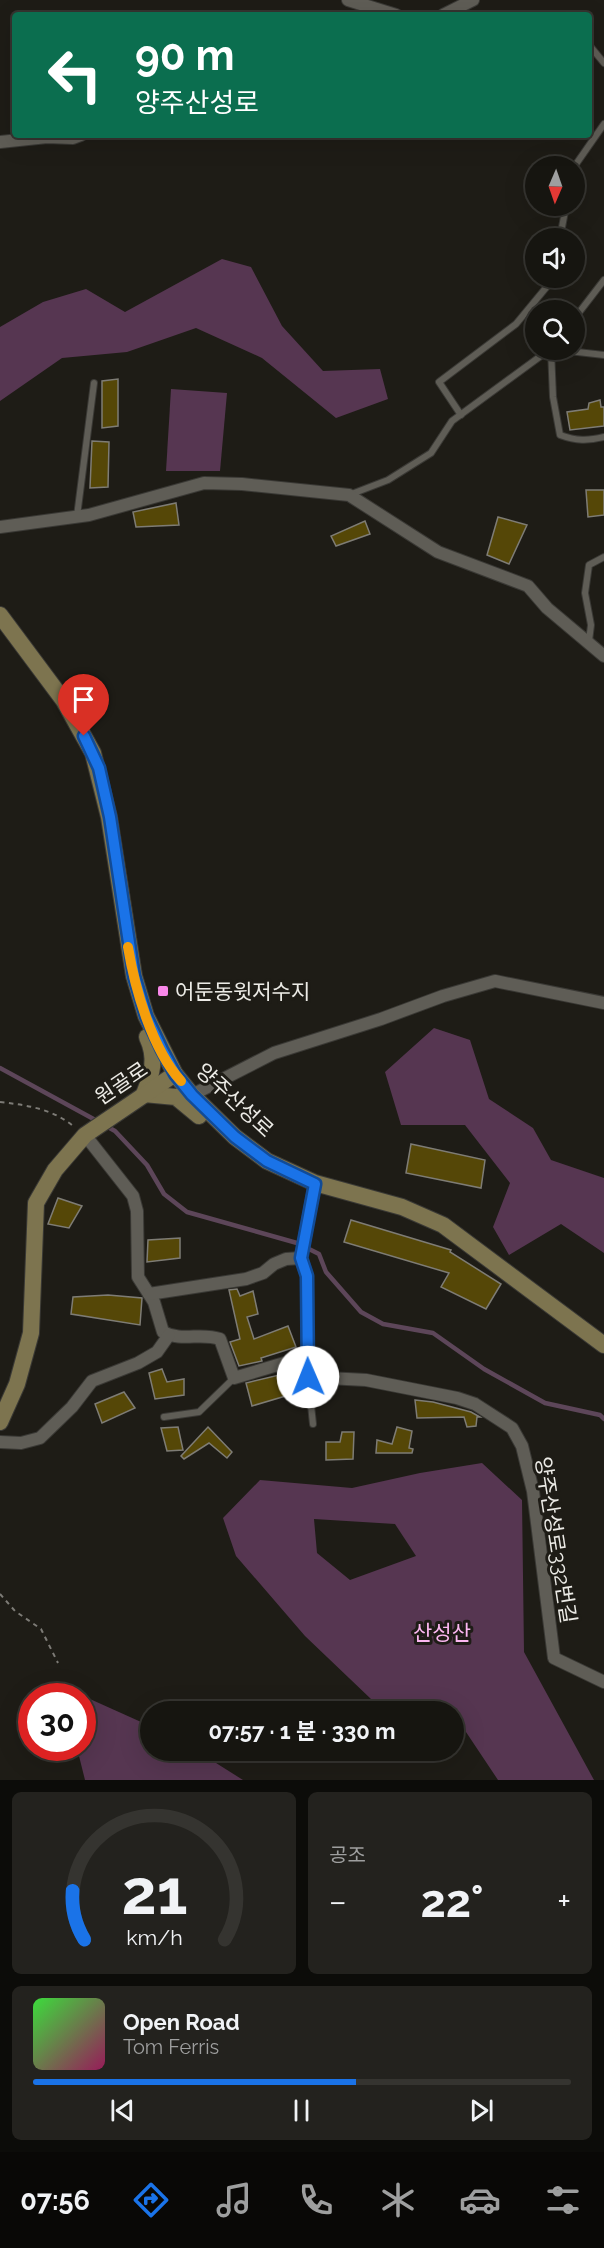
<!DOCTYPE html>
<html lang="ko">
<head>
<meta charset="utf-8">
<style>
	body { margin:0; font-family:Raleway,"Noto Sans KR",sans-serif; background:#23221e; color:#f1f3f6; height:100vh; display:flex; flex-direction:column; font-size:22px; white-space:nowrap }
	* { box-sizing:border-box; margin:0 }
	p { font-size:20px; color:#9e9f9f }
	.icon { flex:none; width:33px; height:33px; fill:none; stroke:currentColor; stroke-width:2; stroke-linecap:round; stroke-linejoin:round }
	.map { position:relative; height:1780px; overflow:hidden }
	.drawer { display:flex; flex-direction:column; gap:12px; padding:12px; background:#0c0c09; flex:1 }
	.drawer>* { flex:none }
	.banner { position:absolute; left:12px; top:12px; width:580px; height:126px; border-radius:6px; box-shadow:0 6px 24px #0002,0 0 0 2px #353430; background:#0b6e4f; color:#fff; overflow:hidden }
	.needle { width:39px; rotate:182deg }
	.buttons { position:absolute; left:525px; top:156px; display:grid; gap:12px }
	.buttons a { display:grid; place-items:center; width:60px; height:60px; border-radius:50%; background:#161510; box-shadow:0 6px 24px #0002,0 0 0 2px #353430; font-size:30px }
	.speed { position:absolute; left:18px; top:1683px; display:flex; gap:12px; font-size:30px; font-weight:700; text-align:center }
	.speed>* { display:grid; place-content:center; width:78px; height:78px; border-radius:50%; background:#161510; box-shadow:0 6px 24px #0002,0 0 0 2px #353430; line-height:1 }
	.speed .limit { border:9px solid #d22; background:#fff; color:#111 }
	.pin { position:absolute; display:grid; place-items:center; width:51px; height:51px; color:#fff; margin:-62px -26px; border-radius:50% 50% 50% 0; rotate:-45deg; box-shadow:0 0 6px #0007 }
	.pin .icon { rotate:45deg }
	.me { position:absolute; width:66px; margin:-33px; rotate:359deg; stroke-linejoin:round; filter:drop-shadow(0 0 4px #0008) }
	.turn { display:flex; align-items:center; gap:21px; height:126px; padding:0 24px; font-size:27px }
	.turn .icon { width:78px; height:78px; stroke-width:2.5 }
	.turn b { display:block; font-size:42px; line-height:51px }
	.big { font-size:45px; font-weight:700; line-height:1.1 }
	.drawer .tile { flex:1; display:flex; flex-direction:column; justify-content:center; gap:9px; min-width:0; padding:0 21px; border-radius:9px; background:#23221e }
	.drawer .dial { align-items:center; gap:0 }
	.dial svg { height:156px; overflow:visible; fill:none; stroke:#353430; stroke-width:7; stroke-linecap:round; text-anchor:middle }
	.dial text { fill:#f1f3f6; stroke:none }
	.song { display:flex; align-items:center; gap:18px }
	.cover { width:72px; height:72px; border-radius:9px; background:linear-gradient(135deg,hsl(120 70% 55%),hsl(330 70% 35%)) }
	.played { height:6px; border-radius:3px; background:linear-gradient(90deg,#1a73e8 60%,#353430 60%) }
	.keys { display:flex; justify-content:space-around; direction:ltr }
	.heat { display:flex; justify-content:space-between; align-items:center; font-size:33px; direction:ltr }
	.drawer .tiles { flex:1; display:grid; gap:12px; grid-template-columns:1fr 1fr }
	.tile:last-child { grid-column:span 2 }
	.trip { position:absolute; left:140px; top:1701px; width:324px; height:60px; border-radius:30px; background:#161510; box-shadow:0 6px 24px #0002,0 0 0 2px #353430; font-weight:700; line-height:60px; text-align:center }
	.dock { display:flex; height:96px; justify-content:space-around; align-items:center; background:#090806; color:#9e9f9f }
	.dock .icon { width:42px; height:42px }
	.dock .on { color:#1a73e8 }
	.dock b { font-size:27px; color:#f1f3f6 }
	.map>svg:first-child { display:block }
	.green { fill:#563651; fill-rule:evenodd }
	.lines { fill:none; stroke-linecap:round; stroke-linejoin:round }
	.stream { stroke:#5d4659; stroke-width:4.5 }
	.building { fill:#554707; stroke:#7e7c75; stroke-width:1.5 }
	.lane-casing { stroke:#3a3935; stroke-width:8 }
	.street-casing { stroke:#3a3935; stroke-width:14 }
	.secondary-casing { stroke:#3a3935; stroke-width:18 }
	.path { stroke:#7d7b76; stroke-width:2; stroke-dasharray:4.5 4.5; stroke-linecap:butt }
	.lane { stroke:#5f5d56; stroke-width:6 }
	.street { stroke:#5f5d56; stroke-width:12 }
	.secondary { stroke:#7d744f; stroke-width:16 }
	.route-casing { stroke:#114b97; stroke-width:15 }
	.route { stroke:#1a73e8; stroke-width:10 }
	.slow { stroke:#f59e0b; stroke-width:10 }
	.poi-dot { fill:#f988e9; stroke:#1e1c16; stroke-width:2 }
	.labels { text-anchor:middle; dominant-baseline:central; stroke-width:6; stroke-linejoin:round; paint-order:stroke }
	.poi-label { font-size:21px; fill:#ecebe6; stroke:#1e1c16; text-anchor:start }
	.street-label { font-size:21px; fill:#ecebe6; stroke:#1e1c16 }
	.park-label { font-size:21px; fill:#fcb7f1; stroke:#1e1c16 }
</style>
</head>
<body>
<div class="map">
<svg width="604" height="1780" viewBox="0 0 604 1780">
	<rect width="100%" height="100%" fill="#1e1c16"/>
	<g class="green">
		<path d="M222,259L251,267L282,326L323,371L380,369L388,399L336,418L262,358L196,328L127,352L62,358L0,401V327L43,302L86,289L125,312Z"/>
		<path d="M171,389L227,393L220,471H166Z"/>
		<path d="M434,1028L470,1040L489,1099L533,1128L551,1160L604,1178V1253L561,1224L509,1255L493,1227L510,1183L465,1125H401L385,1072Z"/>
		<path d="M482,1463L522,1500L524,1652L594,1780H498L464,1729L453,1725V1712L410,1711L371,1699L305,1636L236,1556L223,1518L260,1480L352,1488L420,1473ZM314,1519L395,1524L416,1556L350,1580L317,1553Z"/>
		<path d="M61,1686L150,1726V1750L197,1751L243,1780H85L77,1748H82V1696H63Z"/>
	</g>
	<g class="lines">
		<g class="stream">
			<path d="M0,1068L99,1122"/>
			<path d="M106,1126L115,1131L147,1165L164,1194L187,1212L297,1243L319,1254L326,1272L361,1312L383,1324L433,1333L484,1369L545,1403L600,1415L604,1419"/>
		</g>
	</g>
	<g class="building">
		<path d="M118,379V426L102,428V381Z"/>
		<path d="M600,400L601,407H604V426L570,430L567,412L588,409L589,403Z"/>
		<path d="M92,441L109,442L108,487L90,488Z"/>
		<path d="M586,490H604V515L588,517Z"/>
		<path d="M176,503L179,525L136,527L133,512Z"/>
		<path d="M498,517L527,525L509,564L487,555Z"/>
		<path d="M365,521L370,534L336,546L331,536Z"/>
		<path d="M411,1144L485,1160L481,1188L406,1173Z"/>
		<path d="M58,1198L82,1206L69,1228L48,1224Z"/>
		<path d="M351,1220L451,1250L450,1252L501,1284L486,1309L441,1287L449,1273L344,1242Z"/>
		<path d="M180,1238V1258L147,1262L148,1240Z"/>
		<path d="M237,1289L240,1296L253,1291L258,1314L247,1317L254,1339L288,1326L296,1347L261,1358L262,1361L239,1366L230,1342L240,1339L229,1290Z"/>
		<path d="M108,1295L142,1298L140,1325L71,1314L73,1297Z"/>
		<path d="M162,1369L167,1382L184,1379V1395L155,1399L149,1373Z"/>
		<path d="M279,1375L289,1395L252,1406L246,1383Z"/>
		<path d="M124,1392L135,1408L102,1423L95,1404Z"/>
		<path d="M415,1400L433,1402L471,1412L480,1417H477L476,1426L467,1427L464,1417L417,1418Z"/>
		<path d="M178,1427L183,1450L167,1451L161,1428Z"/>
		<path d="M208,1427L232,1452L227,1458L209,1443L184,1459L181,1456Z"/>
		<path d="M397,1427L412,1431L409,1448L413,1449L412,1453H376L377,1440L392,1444Z"/>
		<path d="M342,1432H354L353,1459L326,1460V1442H340Z"/>
	</g>
	<g class="lines">
		<defs>
			<g id="lane">
				<path d="M590,46L604,63"/>
				<path d="M574,167L604,124"/>
				<path d="M560,238L566,206"/>
				<path d="M574,319L604,280"/>
				<path d="M551,350L553,397L560,435C576,441 588,441 604,437"/>
				<path d="M560,350L604,355"/>
				<path d="M461,415L439,382L516,324L554,278"/>
				<path d="M349,495L388,480L431,453L452,421L549,350"/>
				<path d="M77,516L94,383"/>
				<path d="M589,641L591,625L585,593L589,565L604,557"/>
				<path d="M308,1377L313,1424"/>
				<path d="M164,1417L199,1412L234,1378"/>
			</g>
			<g id="street">
				<path d="M348,0L396,15"/>
				<path d="M443,15L473,0"/>
				<path d="M0,142L47,137L73,138L81,135"/>
				<path d="M0,527L89,515L204,483L242,484L349,495L438,552L528,586L547,608L604,656"/>
				<path d="M192,1095L274,1053L381,1019L443,996L495,981L604,1003"/>
				<path d="M85,1135L133,1196L137,1211L138,1277L154,1302L163,1332C182,1342 201,1332 220,1339L234,1378L308,1356"/>
				<path d="M315,1183L301,1258L307,1276L308,1377L366,1380L457,1398L475,1404L512,1428L522,1446L533,1491L554,1658L604,1682"/>
				<path d="M149,1294L246,1279L263,1273L274,1264L286,1259L301,1258"/>
				<path d="M0,1442L21,1443L40,1438L72,1407L92,1381L138,1363L157,1352L169,1335"/>
			</g>
			<g id="secondary">
				<path d="M0,615L64,701L93,753L109,817L134,976L146,1016L175,1074L192,1095L235,1137L267,1161L315,1183L402,1207L443,1225L604,1345"/>
				<path d="M147,1037C157,1058 152,1074 144,1094L176,1097L199,1116"/>
				<path d="M0,1422L17,1384L31,1333L36,1203L55,1170L85,1135L175,1074"/>
			</g>
		</defs>
		<use href="#lane" class="lane-casing"/>
		<use href="#street" class="street-casing"/>
		<use href="#secondary" class="secondary-casing"/>
		<g class="path">
			<path d="M0,1102C26,1105 53,1109 73,1126"/>
			<path d="M0,1594L15,1611L41,1629L58,1663"/>
		</g>
		<use href="#lane" class="lane"/>
		<use href="#street" class="street"/>
		<use href="#secondary" class="secondary"/>
	</g>
	<g class="lines">
		<defs>
			<path id="route" d="M84,736L99,768L110,817L134,976L146,1016L162,1050L175,1074L192,1095L235,1137L267,1161L315,1184L301,1258L307,1276L308,1377"/>
		</defs>
		<use href="#route" class="route-casing"/>
		<use href="#route" class="route"/>
		<path class="slow" d="M128,947C135,989 152,1049 181,1081"/>
	</g>
	<rect class="poi-dot" x="157" y="985" width="12" height="12" rx="3"/>
	<g class="labels">
		<g class="poi-label">
			<text x="175" y="991">어둔동윗저수지</text>
		</g>
		<g class="street-label">
			<text transform="translate(121 1083) rotate(-34)">원골로</text>
			<text transform="translate(235 1100) rotate(43)">양주산성로</text>
			<text transform="translate(556 1540) rotate(81)">양주산성로332번길</text>
		</g>
		<g class="park-label">
			<text x="442" y="1632">산성산</text>
		</g>
	</g>
</svg>
<div class="buttons">
<a><svg class="needle" viewBox="-14 -14 28 28"><path d="M0-13l5 13h-10z" fill="#e53935"/><path d="M0 13l5-13h-10z" fill="#9e9f9f"/></svg></a>
<a><svg class="icon" aria-label="sound" viewBox="0 0 24 24"><path d="M4 9h4l5-4v14l-5-4H4zM17 9q2 3 0 6"/></svg></a>
<a><svg class="icon" aria-label="search" viewBox="0 0 24 24"><circle cx="10" cy="10" r="6"/><path d="M15 15l6 6"/></svg></a>
</div>
<div class="speed"><div class="limit">30</div></div>
<div class="pin" style="left:84px;top:736px;background:#d93025"><svg class="icon" aria-label="arrive" viewBox="0 0 24 24"><path d="M6 21V4h12l-3 4 3 4H6"/></svg></div>
<svg class="me" style="left:308px;top:1377px" viewBox="-20 -20 40 40"><circle r="19" fill="#fff"/><path d="M0-13L10 11 0 6-10 11z" fill="#1a73e8"/></svg>
<div class="trip">07:57 · 1 분 · 330 m</div>
<div class="banner">
<div class="turn"><svg class="icon" aria-label="left" viewBox="0 0 24 24"><path d="M17 20v-9H6M10 6l-5 5 5 5"/></svg><div><b>90 m</b>양주산성로</div></div>
</div>
</div>
<section class="drawer">
<div class="tiles">
<div class="tile dial"><svg viewBox="0 0 100 80">
<path d="M14 69A42 42 0 1 1 86 69"/>
<path d="M14 69A42 42 0 0 1 8 44" stroke="#1a73e8"/>
<text x="50" y="56" font-size="32" font-weight="700">21</text>
<text x="50" y="72" font-size="11">km/h</text>
</svg></div>
<div class="tile"><p>공조</p>
<div class="heat"><a>−</a><b class="big">22°</b><a>+</a></div>
</div>
<div class="tile">
<div class="song"><i class="cover"></i><div><b>Open Road</b><p>Tom Ferris</p></div></div>
<div class="played"></div>
<div class="keys"><svg class="icon" aria-label="previous" viewBox="0 0 24 24"><path d="M18 5L8 12l10 7zM5 5v14"/></svg><svg class="icon" aria-label="pause" viewBox="0 0 24 24"><path d="M8 5v14M16 5v14"/></svg><svg class="icon" aria-label="next" viewBox="0 0 24 24"><path d="M6 5l10 7-10 7zM19 5v14"/></svg></div>
</div>
</div>
</section>
<nav class="dock">
<b>07:56</b>
<svg class="icon on" aria-label="directions" viewBox="0 0 24 24"><path d="M12 3l9 9-9 9-9-9zM9 14v-3h6M13 9l2 2-2 2"/></svg>
<svg class="icon" aria-label="music" viewBox="0 0 24 24"><path d="M9 18V5l10-2v13"/><circle cx="6" cy="18" r="3"/><circle cx="16" cy="16" r="3"/></svg>
<svg class="icon" aria-label="phone" viewBox="0 0 24 24"><path d="M5 4h4l2 5-3 2q2 4 5 5l2-3 5 2v4C11 20 4 13 5 4z"/></svg>
<svg class="icon" aria-label="climate" viewBox="0 0 24 24"><path d="M12 3v18M4 7l16 10M4 17L20 7"/></svg>
<svg class="icon" aria-label="car" viewBox="0 0 24 24"><path d="M5 17H2v-5l4-1 3-4h7l3 4 3 1v5h-3M9 17h6M6 11h13"/><circle cx="7" cy="17" r="2"/><circle cx="17" cy="17" r="2"/></svg>
<svg class="icon" aria-label="filters" viewBox="0 0 24 24"><path d="M4 7h16M4 17h16"/><circle cx="9" cy="7" r="2"/><circle cx="15" cy="17" r="2"/></svg>
</nav>
</body>
</html>
